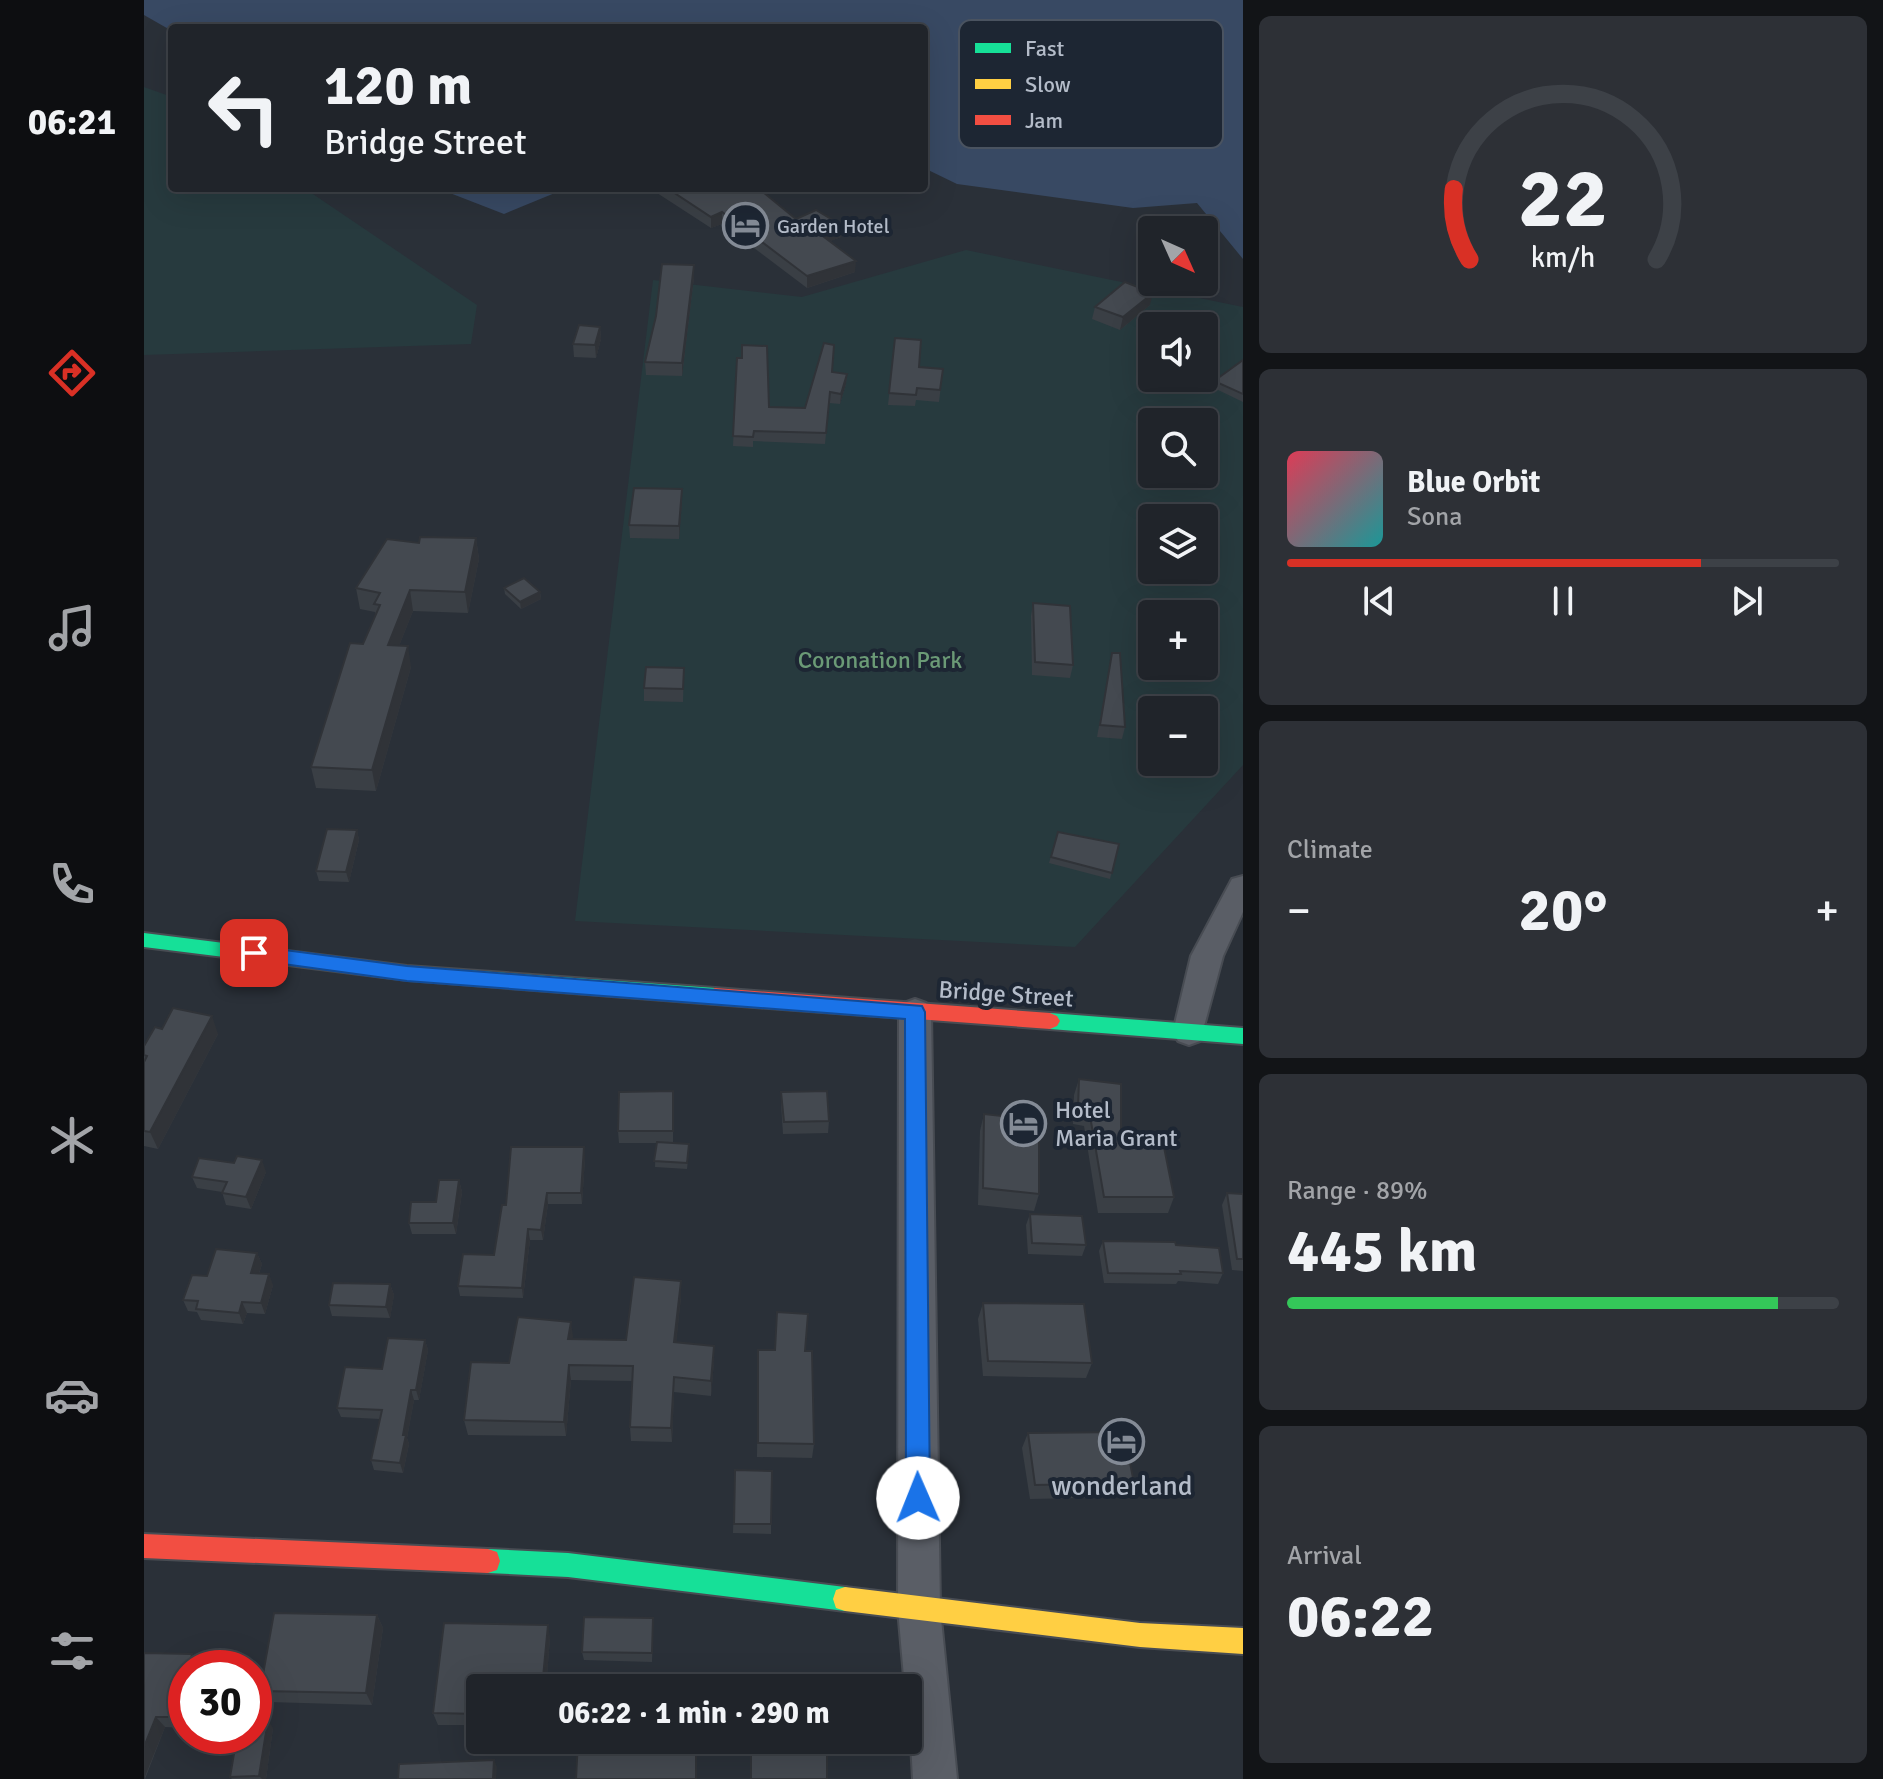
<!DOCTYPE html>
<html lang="en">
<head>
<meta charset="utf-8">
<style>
	body { margin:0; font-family:Signika,sans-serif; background:#2d3036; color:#f1f3f6; height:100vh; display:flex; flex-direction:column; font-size:30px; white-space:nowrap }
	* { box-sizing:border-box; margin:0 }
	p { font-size:26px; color:#a2a4a8 }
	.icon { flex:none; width:44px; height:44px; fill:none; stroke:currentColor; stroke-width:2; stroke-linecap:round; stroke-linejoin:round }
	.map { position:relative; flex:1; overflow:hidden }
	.panel { display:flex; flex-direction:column; gap:16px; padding:16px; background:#121417; width:640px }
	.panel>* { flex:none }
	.guide { position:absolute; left:24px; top:24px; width:760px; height:168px; border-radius:8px; box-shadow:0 8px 32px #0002,0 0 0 2px #3d4147; background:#20242a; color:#f1f3f6; overflow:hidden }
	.needle { width:52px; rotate:135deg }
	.controls { position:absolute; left:994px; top:216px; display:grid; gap:16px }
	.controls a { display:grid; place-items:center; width:80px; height:80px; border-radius:8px; background:#20242a; box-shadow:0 8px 32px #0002,0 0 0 2px #3d4147; font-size:40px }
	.speed { position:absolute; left:24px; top:1650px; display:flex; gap:16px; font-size:40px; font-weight:700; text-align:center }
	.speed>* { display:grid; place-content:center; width:104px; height:104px; border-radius:50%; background:#20242a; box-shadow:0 8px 32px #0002,0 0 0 2px #3d4147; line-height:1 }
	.speed .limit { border:12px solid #d22; background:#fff; color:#111 }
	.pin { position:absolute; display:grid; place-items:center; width:68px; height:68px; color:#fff; margin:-34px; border-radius:16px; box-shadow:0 4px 12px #0006 }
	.me { position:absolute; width:88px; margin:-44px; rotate:359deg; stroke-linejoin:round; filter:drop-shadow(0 0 6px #0008) }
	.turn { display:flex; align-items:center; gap:28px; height:168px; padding:0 24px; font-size:36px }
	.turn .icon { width:104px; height:104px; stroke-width:2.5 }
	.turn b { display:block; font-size:56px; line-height:68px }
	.big { font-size:60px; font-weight:800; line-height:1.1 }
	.panel .widget { flex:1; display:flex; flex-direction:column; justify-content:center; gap:12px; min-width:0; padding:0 28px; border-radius:12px; background:#2d3036 }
	.panel .dial { align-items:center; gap:0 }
	.dial svg { height:208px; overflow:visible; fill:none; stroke:#3d4147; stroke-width:7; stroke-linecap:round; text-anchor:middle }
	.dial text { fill:#f1f3f6; stroke:none }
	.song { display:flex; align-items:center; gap:24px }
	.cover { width:96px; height:96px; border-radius:12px; background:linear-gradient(135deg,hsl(350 70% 55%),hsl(180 70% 35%)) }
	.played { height:8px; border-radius:4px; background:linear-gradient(90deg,#d93025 75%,#3d4147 75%) }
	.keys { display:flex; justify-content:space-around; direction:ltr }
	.heat { display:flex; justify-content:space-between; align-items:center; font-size:44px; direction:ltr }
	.charge { height:12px; border-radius:6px; background:linear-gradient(90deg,#34c759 89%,#3d4147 0) }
	.trip { position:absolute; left:322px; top:1674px; width:456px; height:80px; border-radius:8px; background:#20242a; box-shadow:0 8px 32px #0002,0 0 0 2px #3d4147; font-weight:800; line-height:80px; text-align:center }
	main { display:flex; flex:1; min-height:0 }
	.tab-bar { display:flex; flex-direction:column; width:144px; justify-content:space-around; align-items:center; background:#0d0e11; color:#a2a4a8 }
	.tab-bar .icon { width:56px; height:56px }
	.tab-bar .selected { color:#d93025 }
	.tab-bar b { font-size:36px; color:#f1f3f6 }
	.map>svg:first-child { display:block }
	.green { fill:#273a3e; fill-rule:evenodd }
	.water { fill:#384963 }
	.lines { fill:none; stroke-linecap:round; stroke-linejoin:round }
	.street-casing { stroke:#484c53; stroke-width:4 }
	.fast-casing { stroke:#484c53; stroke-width:4 }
	.slow-casing { stroke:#484c53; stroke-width:4 }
	.jam-casing { stroke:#484c53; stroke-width:4 }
	.street { fill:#5a5e66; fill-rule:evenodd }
	.fast { fill:#16e098; fill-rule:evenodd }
	.slow { fill:#ffcf43; fill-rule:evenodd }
	.jam { fill:#f24e42; fill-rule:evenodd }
	.wall { fill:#3a3f45 }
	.shaded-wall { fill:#303338 }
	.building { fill:#444950; stroke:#303338; stroke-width:2 }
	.route { fill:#1a73e8; stroke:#114b97; stroke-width:2 }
	.labels { text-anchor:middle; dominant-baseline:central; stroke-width:8; stroke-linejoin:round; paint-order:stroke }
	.far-poi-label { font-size:20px; fill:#b4bcc9; stroke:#1d2633; text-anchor:start }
	.park-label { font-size:24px; fill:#6b9a76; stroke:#1d2633 }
	.street-label { font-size:24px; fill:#b4bcc9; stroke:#1d2633 }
	.poi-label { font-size:24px; fill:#b4bcc9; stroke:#1d2633; text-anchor:start }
	.near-poi-label { font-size:28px; fill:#b4bcc9; stroke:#1d2633 }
	.key { fill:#1d2633; stroke:#4a5360; stroke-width:2 }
	.key-label { font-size:22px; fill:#b4bcc9 }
</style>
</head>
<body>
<main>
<nav class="tab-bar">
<b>06:21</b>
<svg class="icon selected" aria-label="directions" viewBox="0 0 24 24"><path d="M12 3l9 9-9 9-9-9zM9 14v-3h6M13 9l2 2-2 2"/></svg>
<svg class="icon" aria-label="music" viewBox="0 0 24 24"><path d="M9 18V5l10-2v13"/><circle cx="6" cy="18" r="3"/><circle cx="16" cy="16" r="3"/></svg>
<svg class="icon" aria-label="phone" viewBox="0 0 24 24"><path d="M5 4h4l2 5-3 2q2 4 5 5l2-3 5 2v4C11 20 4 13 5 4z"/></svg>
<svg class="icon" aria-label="climate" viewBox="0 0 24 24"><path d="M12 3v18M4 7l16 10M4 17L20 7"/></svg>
<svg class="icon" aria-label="car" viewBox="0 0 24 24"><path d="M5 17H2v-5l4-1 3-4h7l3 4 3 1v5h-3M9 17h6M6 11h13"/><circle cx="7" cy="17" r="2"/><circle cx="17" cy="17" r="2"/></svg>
<svg class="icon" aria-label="filters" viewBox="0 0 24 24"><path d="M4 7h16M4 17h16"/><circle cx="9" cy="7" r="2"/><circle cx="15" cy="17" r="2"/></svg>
</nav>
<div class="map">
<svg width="1099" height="1779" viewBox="0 0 1099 1779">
	<rect width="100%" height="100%" fill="#2a3038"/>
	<g class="green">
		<path d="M0,87L28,97V188H160L333,305L327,344L0,355Z"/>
		<path d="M822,250L1099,307V765L931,947L431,921L509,280L658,297ZM1008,326H1060V378H1008ZM1008,422H1060V474H1008ZM1008,518H1060V570H1008ZM1008,614H1060V666H1008ZM1008,710H1060V762H1008Z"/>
	</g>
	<g class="water">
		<path d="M0,0H1099V259L1053,203L989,208L813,184L780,168V28H28V31L0,15Z"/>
		<path d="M293,188H423L360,214Z"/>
	</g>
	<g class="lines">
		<defs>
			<g id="street">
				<path d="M1099,876V912L1079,956L1056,1041L1045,1045L1034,1041L1029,1032L1047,956L1088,879Z"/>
				<path d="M771,999L782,1003L787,1012L796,1609L813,1779H769L764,1688H761L754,1609L755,1012L760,1003Z"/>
			</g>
			<g id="fast">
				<path d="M0,933L263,966L571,988L578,991L580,996L578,1001L571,1004L263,980L0,947Z"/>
				<path d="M906,1013L1099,1028V1044L906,1029L899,1026L896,1021L899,1016Z"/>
				<path d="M344,1549L424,1553L701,1587L710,1590L713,1599L710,1608L701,1611L424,1577L344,1573L335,1570L332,1561L335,1552Z"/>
			</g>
			<path id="slow" d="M701,1587L996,1623L1099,1628V1654L996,1647L701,1611L692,1608L689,1599L692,1590Z"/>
			<g id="jam">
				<path d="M571,988L906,1013L913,1016L916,1021L913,1026L906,1029L571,1004L564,1001L562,996L564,991Z"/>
				<path d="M0,1534L344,1549L353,1552L356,1561L353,1570L344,1573L0,1558Z"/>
			</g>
		</defs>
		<use href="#street" class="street-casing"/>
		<use href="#fast" class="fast-casing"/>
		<use href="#slow" class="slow-casing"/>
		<use href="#jam" class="jam-casing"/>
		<use href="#street" class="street"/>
		<use href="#fast" class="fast"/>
		<use href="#slow" class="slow"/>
		<use href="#jam" class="jam"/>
	</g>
	<g class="wall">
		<path d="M510,188H614L652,219L697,225V237L686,241L711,272L663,288L578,224L567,228L510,191Z"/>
		<path d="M550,277L538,376L502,375L501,362L512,316Z"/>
		<path d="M1006,305L976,330L948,319L951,307Z"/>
		<path d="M456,327L457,339L452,358L430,357L429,344Z"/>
		<path d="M751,338L775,367L799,369L795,402L772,400L771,406L744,405Z"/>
		<path d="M593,358H598L625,407L661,408L688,372L703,374L702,384L696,404L685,403L681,444L609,441V447L589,446Z"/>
		<path d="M1099,360V402L1068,387L1070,381Z"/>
		<path d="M538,502L535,539L486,538L485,525Z"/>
		<path d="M332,538L335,559L324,613L269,611L255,646L267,667L232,791L172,788L167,767L232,615L231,612L216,609L212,588L275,543Z"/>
		<path d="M360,588L396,592L397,599L377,609L361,594Z"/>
		<path d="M889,603L929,665L926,678L888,675L887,616Z"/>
		<path d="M968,653L981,727L978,739L953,737Z"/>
		<path d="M540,668L539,702L500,701V688Z"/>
		<path d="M213,830L215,840L205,882L175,881L172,871Z"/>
		<path d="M914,832L975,844L966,879L905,863Z"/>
		<path d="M18,1029L74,1034L14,1149L0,1146V1046Z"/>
		<path d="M935,1079L977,1136L1030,1197L1024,1213H954L940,1126L929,1124L930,1095Z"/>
		<path d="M529,1091V1143L545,1150L543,1169L511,1167L512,1143H475L474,1131Z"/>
		<path d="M637,1092L685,1121L684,1133L639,1134L637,1104Z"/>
		<path d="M840,1114L895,1194L890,1211L834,1205L836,1131Z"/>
		<path d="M441,1158L438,1204H404L399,1240H386L379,1298L316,1296L314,1286L350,1255L362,1205Z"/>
		<path d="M122,1172L107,1209L82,1205L78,1192L53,1188L48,1177Z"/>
		<path d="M315,1180L318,1192L312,1234H268L265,1223L292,1202Z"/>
		<path d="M1083,1193L1099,1194V1271L1088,1270L1078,1205Z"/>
		<path d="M886,1214L942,1245L938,1256L884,1254L882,1225Z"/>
		<path d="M959,1241L1032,1245L1079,1273L1074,1284L1034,1281L1032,1284L960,1283L955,1251Z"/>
		<path d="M113,1253L118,1264L115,1274L129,1285L121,1314L103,1313L99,1324L57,1320L53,1312L44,1311L39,1300L63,1276Z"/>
		<path d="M246,1284L250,1295L246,1318L188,1316L185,1305Z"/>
		<path d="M537,1297L532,1342L570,1346V1361L567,1396L530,1392L528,1442L487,1441L486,1427L488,1381L427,1380L422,1436L324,1435L320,1420L365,1363L428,1339L482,1340Z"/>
		<path d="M839,1303L948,1363L942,1378L839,1376L834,1319Z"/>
		<path d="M281,1340L284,1350L275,1400H270L263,1438L265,1444L259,1473L230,1470L227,1460L236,1419L197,1417L193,1408L238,1369Z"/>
		<path d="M614,1350L661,1351L670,1444L668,1458L613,1457Z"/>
		<path d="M884,1433L990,1483L982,1497L886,1499L878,1448Z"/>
		<path d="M591,1470L627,1524V1534L589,1533Z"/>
		<path d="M233,1615L239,1628L228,1705L124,1702L116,1691Z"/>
		<path d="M509,1627L508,1662L440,1660L438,1652Z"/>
		<path d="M406,1638L402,1688H336V1725H294L289,1713Z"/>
		<path d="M0,1653L48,1654L56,1665L42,1668V1728L21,1727L1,1779Z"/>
		<path d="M129,1728L122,1779H88L86,1777Z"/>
	</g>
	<g class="shaded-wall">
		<path d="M578,212V224L567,228V217Z"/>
		<path d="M697,225V237L676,245V234Z"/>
		<path d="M712,261L711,272L663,288V276Z"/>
		<path d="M550,265V277L538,376V363Z"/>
		<path d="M1009,293L1006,305L976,330L979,317Z"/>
		<path d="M456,327L457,339L452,358L451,345Z"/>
		<path d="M703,374L702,384L696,404L697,394Z"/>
		<path d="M538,489V502L535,539V526Z"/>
		<path d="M332,538L335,559L324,613L321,592Z"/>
		<path d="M266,590L269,611L247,666L244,645Z"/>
		<path d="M396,592L397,599L377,609L376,602Z"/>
		<path d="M264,646L267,667L232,791L228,770Z"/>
		<path d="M213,830L215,840L205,882L202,872Z"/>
		<path d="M68,1016L74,1034L14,1149L6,1132Z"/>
		<path d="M440,1147L441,1158L438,1204L437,1193Z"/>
		<path d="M118,1160L122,1172L107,1209L102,1197Z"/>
		<path d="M315,1180L318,1192L312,1234L309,1223Z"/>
		<path d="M403,1193L404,1204L399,1240L397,1230Z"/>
		<path d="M384,1229L386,1240L379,1298L378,1288Z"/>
		<path d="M113,1253L118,1264L111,1285L107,1273Z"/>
		<path d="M125,1274L129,1285L121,1314L117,1303Z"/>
		<path d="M537,1281V1297L531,1357L530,1342Z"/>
		<path d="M246,1284L250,1295L246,1318L242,1307Z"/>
		<path d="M98,1302L103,1313L99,1324L95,1313Z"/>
		<path d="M427,1322L429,1337L426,1354L424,1339Z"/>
		<path d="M281,1340L284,1350L275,1400L272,1390Z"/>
		<path d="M570,1346V1361L567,1396V1381Z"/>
		<path d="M425,1365L427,1380L422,1436L420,1422Z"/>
		<path d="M530,1377V1392L528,1442L527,1428Z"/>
		<path d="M267,1390L270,1400L263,1438L265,1444L259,1473L256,1463L259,1435Z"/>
		<path d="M233,1615L239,1628L228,1705L222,1693Z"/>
		<path d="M404,1625L406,1638L402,1688H398Z"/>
		<path d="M48,1654L56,1665V1668H45Z"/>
		<path d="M42,1681V1727L34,1717Z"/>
		<path d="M12,1717L21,1727L0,1779V1747Z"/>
		<path d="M124,1720L129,1728L122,1779H118L115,1776Z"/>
		<path d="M350,1760L353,1767L352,1779H349Z"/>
	</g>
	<g class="building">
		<path d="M523,188H614L652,219L672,210L697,225L676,234L712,261L663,276L578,212L567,217Z"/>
		<path d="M518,264L550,265L538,363L501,362L512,316Z"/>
		<path d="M981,282L1009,293L979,317L951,307Z"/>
		<path d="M435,325L456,327L451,345L429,344Z"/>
		<path d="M751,338L777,340L775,367L799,369L796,390L773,388L772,395L745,393Z"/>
		<path d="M680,343L690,345L688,372L703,374L697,394L686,392L682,433L610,431L609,437L589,436L593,358H598V345L623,346L625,407L661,408Z"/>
		<path d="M1099,360V394L1070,381Z"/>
		<path d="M490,488L538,489L535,526L485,525Z"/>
		<path d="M276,537L332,538L321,592L266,590L244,645L264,646L228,770L167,767L206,643L219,644L236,605L230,604L236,593L212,588L243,539L275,543Z"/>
		<path d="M380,578L396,592L376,602L360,588Z"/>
		<path d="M889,603L926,606L929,665L891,662Z"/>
		<path d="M968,653H976L981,727L956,725Z"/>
		<path d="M502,667L540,668L539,689L500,688Z"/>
		<path d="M183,829L213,830L202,872L172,871Z"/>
		<path d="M914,832L975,844L968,873L907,857Z"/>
		<path d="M29,1008L68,1016L6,1132L0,1131V1062L3,1056L0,1055V1046L11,1027L18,1029Z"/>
		<path d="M935,1079L977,1084V1136L1018,1137L1030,1197H960L945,1110L934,1108Z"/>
		<path d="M529,1091V1131H474L475,1092Z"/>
		<path d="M683,1091L685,1121L640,1122L637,1092Z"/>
		<path d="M840,1114L895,1120V1194L839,1188Z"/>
		<path d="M513,1142L545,1144L543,1163L510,1161Z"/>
		<path d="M367,1147H440L437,1193H403L397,1230L384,1229L378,1288L314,1286L319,1254L350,1255L358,1205H362Z"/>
		<path d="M93,1156L118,1160L102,1197L78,1193L83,1182L48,1177L55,1158L90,1163Z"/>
		<path d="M295,1180H315L309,1223H265L267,1202H292Z"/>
		<path d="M1083,1193L1099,1194V1259H1093Z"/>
		<path d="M886,1214L938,1216L942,1245L888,1243Z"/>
		<path d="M959,1241L1031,1242L1032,1245L1075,1248L1079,1273L1036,1271L1037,1274L964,1273Z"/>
		<path d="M72,1249L113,1253L107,1273L125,1274L117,1303L98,1302L95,1313L52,1309L54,1301L39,1300L48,1275L63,1276Z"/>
		<path d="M490,1277L537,1281L530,1342L570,1346L567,1381L530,1377L527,1428L486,1427L489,1366L425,1365L420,1422L320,1420L327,1362L365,1363L374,1317L427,1322L424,1339L482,1340Z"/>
		<path d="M189,1283L246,1284L242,1307L185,1305Z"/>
		<path d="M839,1303L940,1304L948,1363L844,1361Z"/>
		<path d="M633,1312L664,1314L661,1351H668L670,1444L614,1443V1350H631Z"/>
		<path d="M244,1338L281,1340L272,1390H267L259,1435H262L256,1463L227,1460L238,1410L193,1408L201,1367L238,1369Z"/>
		<path d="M980,1432L990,1483L891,1485L884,1433Z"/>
		<path d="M591,1470L628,1471L627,1524H590Z"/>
		<path d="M130,1613L233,1615L222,1693L116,1691Z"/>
		<path d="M440,1617L509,1618L508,1653L438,1652Z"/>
		<path d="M300,1623L404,1625L398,1688H336V1714L289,1713Z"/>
		<path d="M0,1653L48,1654L45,1668H42V1681L34,1717H12L0,1747Z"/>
		<path d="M110,1720H124L115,1776L86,1777L93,1736H110Z"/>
		<path d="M434,1740H552V1779H432Z"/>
		<path d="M607,1742L683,1744V1779H607Z"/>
		<path d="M350,1760L349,1779H254L255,1764Z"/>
	</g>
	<path class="route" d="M110,946L263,966L778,1006L781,1012L786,1498L782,1506L774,1509L765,1506L762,1498L761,1019L263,981L110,960L101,953Z"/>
	<defs>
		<symbol id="hotel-ring" viewBox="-11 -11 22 22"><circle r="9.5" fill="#1d2633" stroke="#848b96" stroke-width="1.5"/><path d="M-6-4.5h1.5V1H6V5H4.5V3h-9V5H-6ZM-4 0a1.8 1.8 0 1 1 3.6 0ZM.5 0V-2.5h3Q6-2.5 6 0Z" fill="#848b96"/></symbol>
	</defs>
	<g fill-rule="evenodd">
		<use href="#hotel-ring" x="576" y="200" width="51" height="51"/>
		<use href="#hotel-ring" x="854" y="1098" width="51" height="51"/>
		<use href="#hotel-ring" x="952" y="1416" width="51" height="51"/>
	</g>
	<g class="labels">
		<g class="far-poi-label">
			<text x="633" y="226">Garden Hotel</text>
		</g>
		<g class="park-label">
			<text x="736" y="660">Coronation Park</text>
		</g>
		<g class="street-label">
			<text transform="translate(862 994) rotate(4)">Bridge Street</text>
		</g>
		<g class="poi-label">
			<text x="911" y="1110">Hotel<tspan x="911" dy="28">Maria Grant</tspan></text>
		</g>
		<g class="near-poi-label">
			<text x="978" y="1486">wonderland</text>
		</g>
	</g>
	<rect x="815" y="20" width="264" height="128" rx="12" class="key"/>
	<rect x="831" y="43" width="36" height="10" fill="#16e098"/>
	<rect x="831" y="79" width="36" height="10" fill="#ffcf43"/>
	<rect x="831" y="115" width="36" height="10" fill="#f24e42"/>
	<g class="key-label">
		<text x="881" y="56">Fast</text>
		<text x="881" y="92">Slow</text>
		<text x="881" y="128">Jam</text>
	</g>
</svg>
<div class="controls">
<a><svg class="needle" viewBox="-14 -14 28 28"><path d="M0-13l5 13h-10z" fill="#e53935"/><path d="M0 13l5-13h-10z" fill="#a2a4a8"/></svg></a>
<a><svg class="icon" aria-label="sound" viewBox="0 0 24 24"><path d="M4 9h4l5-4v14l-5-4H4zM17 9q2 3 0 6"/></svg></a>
<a><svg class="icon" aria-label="search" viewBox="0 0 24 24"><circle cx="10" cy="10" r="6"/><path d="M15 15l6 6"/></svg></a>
<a><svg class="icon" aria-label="layers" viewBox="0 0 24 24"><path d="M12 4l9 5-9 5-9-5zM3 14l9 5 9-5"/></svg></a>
<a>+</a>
<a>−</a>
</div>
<div class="speed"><div class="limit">30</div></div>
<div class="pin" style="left:110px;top:953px;background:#d93025"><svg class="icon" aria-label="arrive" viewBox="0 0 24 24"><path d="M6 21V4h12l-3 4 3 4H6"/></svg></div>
<svg class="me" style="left:774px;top:1498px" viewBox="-20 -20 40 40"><circle r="19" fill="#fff"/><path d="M0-13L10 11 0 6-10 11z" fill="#1a73e8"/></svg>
<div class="trip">06:22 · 1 min · 290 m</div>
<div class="guide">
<div class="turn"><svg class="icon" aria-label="left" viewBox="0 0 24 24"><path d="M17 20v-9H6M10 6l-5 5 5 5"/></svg><div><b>120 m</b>Bridge Street</div></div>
</div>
</div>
<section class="panel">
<div class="widget dial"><svg viewBox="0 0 100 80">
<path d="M14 69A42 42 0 1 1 86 69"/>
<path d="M14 69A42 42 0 0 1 8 42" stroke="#d93025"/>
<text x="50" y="56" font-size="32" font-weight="700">22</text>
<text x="50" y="72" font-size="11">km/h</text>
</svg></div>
<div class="widget">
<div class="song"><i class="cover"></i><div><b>Blue Orbit</b><p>Sona</p></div></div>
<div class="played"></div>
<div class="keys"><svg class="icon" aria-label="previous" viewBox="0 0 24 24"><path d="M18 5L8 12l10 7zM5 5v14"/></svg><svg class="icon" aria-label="pause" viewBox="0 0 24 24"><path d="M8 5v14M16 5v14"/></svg><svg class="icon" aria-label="next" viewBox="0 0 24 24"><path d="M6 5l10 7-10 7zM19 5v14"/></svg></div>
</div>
<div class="widget"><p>Climate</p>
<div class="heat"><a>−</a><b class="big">20°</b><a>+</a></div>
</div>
<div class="widget"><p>Range · 89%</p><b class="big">445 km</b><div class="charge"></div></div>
<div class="widget"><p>Arrival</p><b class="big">06:22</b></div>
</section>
</main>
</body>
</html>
